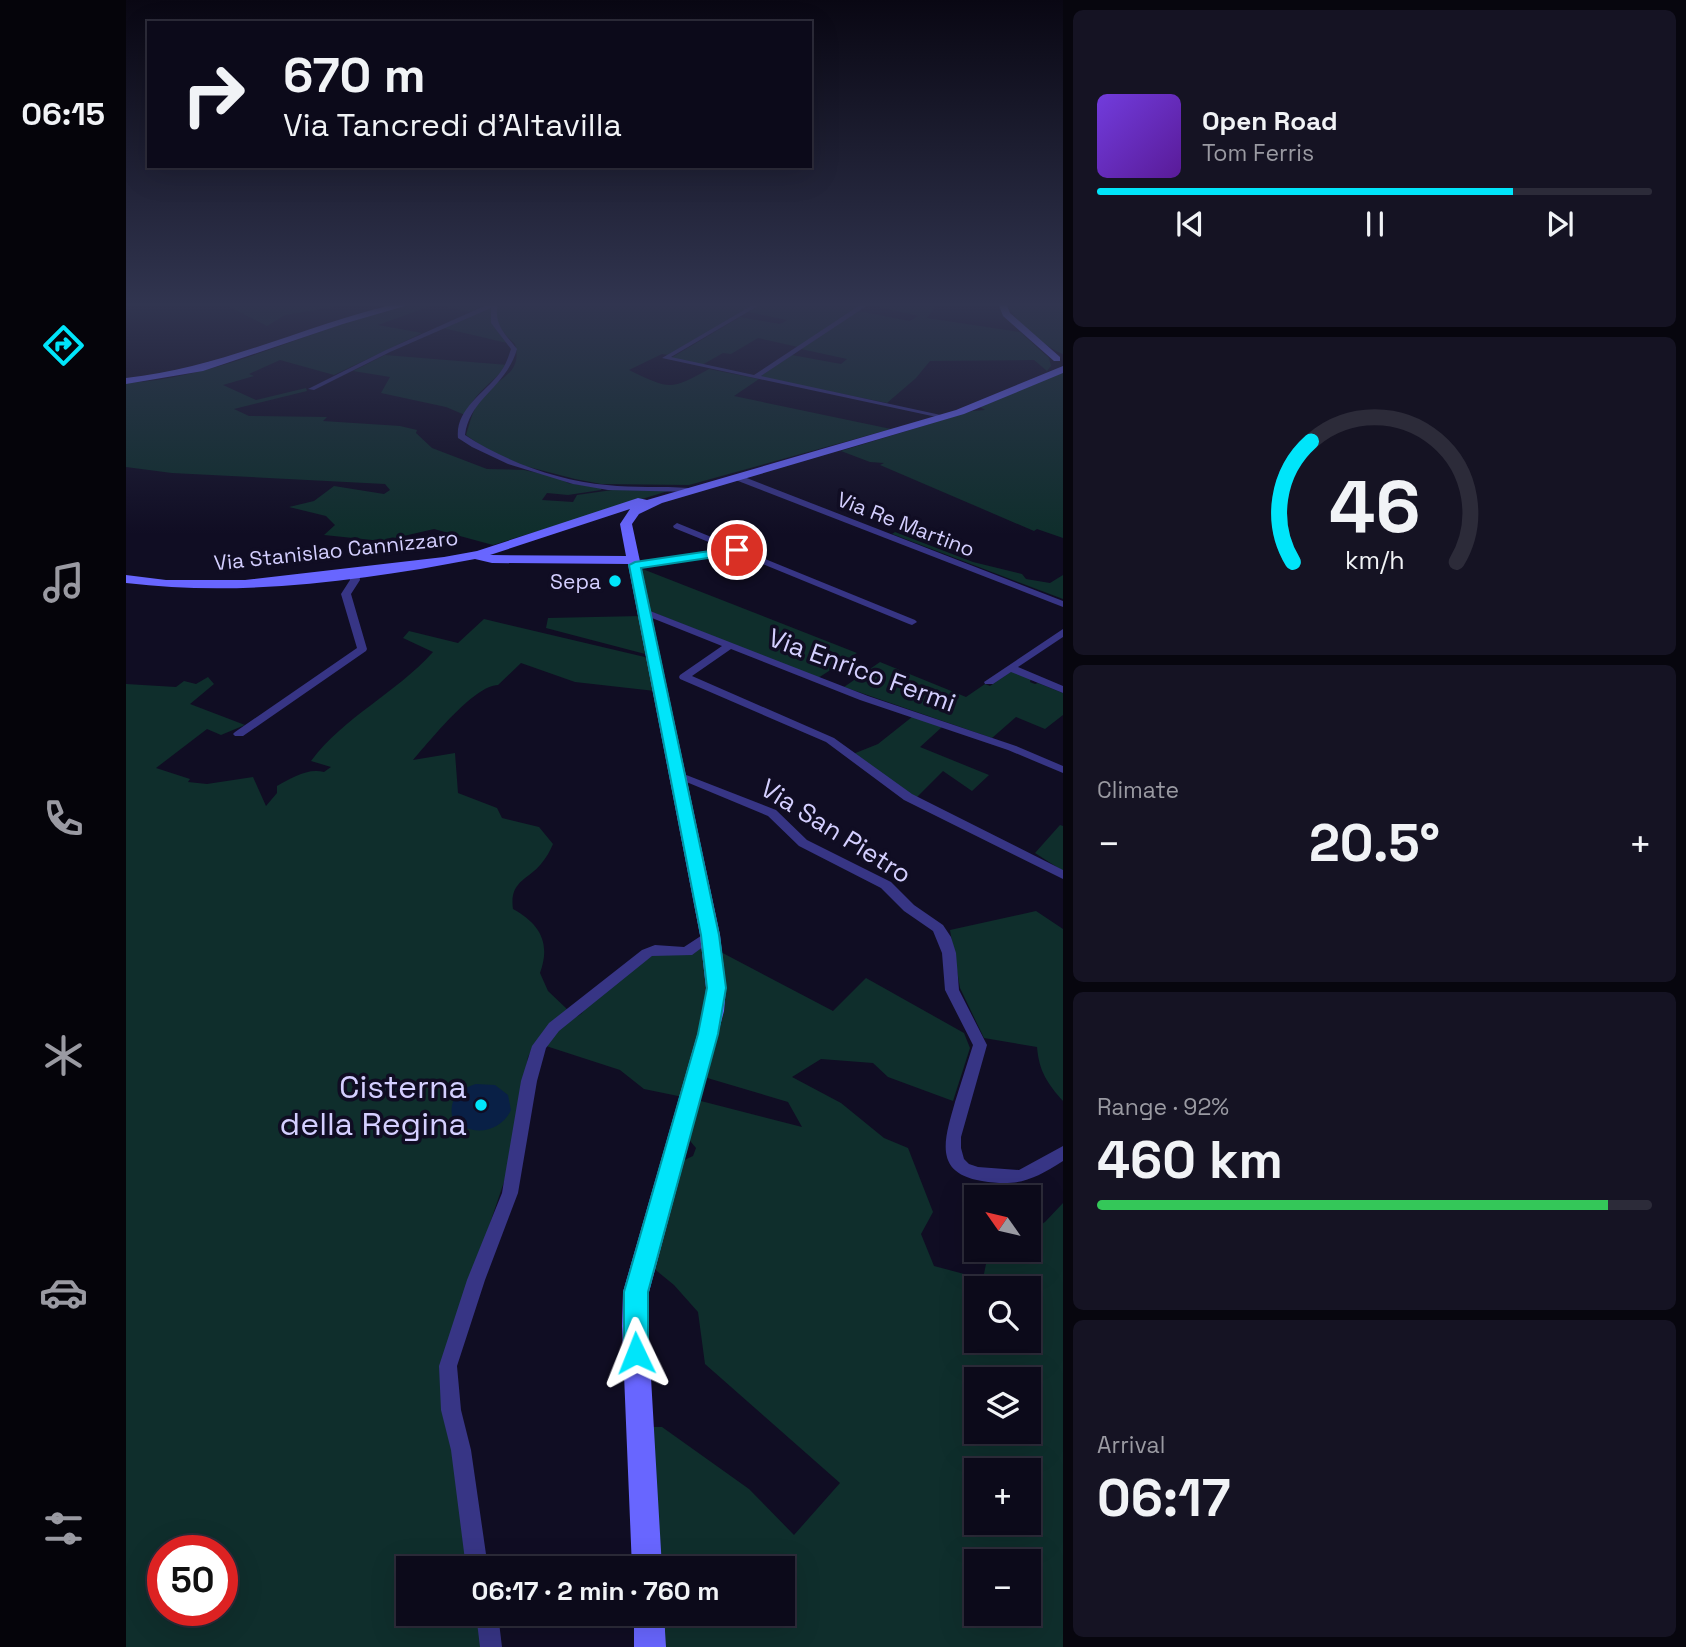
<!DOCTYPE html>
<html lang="en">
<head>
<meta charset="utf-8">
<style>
	body { margin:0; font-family:"Space Grotesk",sans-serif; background:#151323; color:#f1f3f6; height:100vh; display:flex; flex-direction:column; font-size:26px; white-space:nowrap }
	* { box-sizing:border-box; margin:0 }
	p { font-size:23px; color:#9a9aa2 }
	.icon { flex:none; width:38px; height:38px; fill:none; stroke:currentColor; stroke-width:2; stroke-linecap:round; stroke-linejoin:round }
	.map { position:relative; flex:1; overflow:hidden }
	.details { display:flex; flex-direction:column; gap:10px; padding:10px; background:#07060e; width:623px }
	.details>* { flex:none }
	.top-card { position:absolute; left:21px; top:21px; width:665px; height:147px; border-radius:0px; box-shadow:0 7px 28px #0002,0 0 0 2px #2c2b39; background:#0c0a1a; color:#f1f3f6; overflow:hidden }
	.needle { width:46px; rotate:304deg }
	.controls { position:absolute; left:838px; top:1185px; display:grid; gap:14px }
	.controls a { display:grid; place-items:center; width:77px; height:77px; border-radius:0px; background:#0c0a1a; box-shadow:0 7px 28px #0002,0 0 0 2px #2c2b39; font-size:35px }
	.speed { position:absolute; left:21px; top:1535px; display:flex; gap:14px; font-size:35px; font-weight:700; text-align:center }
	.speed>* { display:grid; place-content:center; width:91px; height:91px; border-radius:50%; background:#0c0a1a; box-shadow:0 7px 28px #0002,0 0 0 2px #2c2b39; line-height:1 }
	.speed .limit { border:10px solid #d22; background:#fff; color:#111 }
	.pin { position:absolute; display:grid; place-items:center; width:60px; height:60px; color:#fff; margin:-30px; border:4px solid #fff; border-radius:50%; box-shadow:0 2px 7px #0007 }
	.me { position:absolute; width:77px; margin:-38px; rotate:358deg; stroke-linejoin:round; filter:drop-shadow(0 0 5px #0008) }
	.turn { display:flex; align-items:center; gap:24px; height:147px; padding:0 21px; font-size:32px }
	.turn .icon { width:91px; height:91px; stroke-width:2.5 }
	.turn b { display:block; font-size:49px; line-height:60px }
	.big { font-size:52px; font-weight:800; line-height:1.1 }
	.details .card { flex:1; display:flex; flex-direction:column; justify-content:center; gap:10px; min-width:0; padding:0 24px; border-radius:10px; background:#151323 }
	.details .dial { align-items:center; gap:0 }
	.dial svg { height:182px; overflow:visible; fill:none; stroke:#2c2b39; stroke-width:7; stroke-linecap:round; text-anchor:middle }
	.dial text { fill:#f1f3f6; stroke:none }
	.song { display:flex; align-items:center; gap:21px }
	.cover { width:84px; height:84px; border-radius:10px; background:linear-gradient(135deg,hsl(260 70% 55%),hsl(270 70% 35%)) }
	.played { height:7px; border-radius:4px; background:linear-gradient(90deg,#00e5fa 75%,#2c2b39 75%) }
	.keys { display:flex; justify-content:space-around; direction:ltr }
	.heat { display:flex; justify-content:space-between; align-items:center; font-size:38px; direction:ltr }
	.charge { height:10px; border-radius:5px; background:linear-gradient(90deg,#34c759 92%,#2c2b39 0) }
	.trip { position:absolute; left:270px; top:1556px; width:399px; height:70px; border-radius:0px; background:#0c0a1a; box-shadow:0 7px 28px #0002,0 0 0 2px #2c2b39; font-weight:800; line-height:70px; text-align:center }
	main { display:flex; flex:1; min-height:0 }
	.dock { display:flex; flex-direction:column; width:126px; justify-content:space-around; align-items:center; background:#05040a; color:#9a9aa2 }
	.dock .icon { width:49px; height:49px }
	.dock .selected { color:#00e5fa }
	.dock b { font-size:32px; color:#f1f3f6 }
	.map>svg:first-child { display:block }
	.green { fill:#0f2e2c; fill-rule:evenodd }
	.water { fill:#092046 }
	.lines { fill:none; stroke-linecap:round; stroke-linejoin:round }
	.street { fill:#373585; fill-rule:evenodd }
	.secondary { fill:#6866ff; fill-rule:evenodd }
	.route { fill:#00e5fa; stroke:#0095a2; stroke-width:2 }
	.poi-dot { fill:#00e5fa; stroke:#100d23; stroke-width:2.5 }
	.labels { text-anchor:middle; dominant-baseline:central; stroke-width:7; stroke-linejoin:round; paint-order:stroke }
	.far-street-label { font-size:21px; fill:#d4cfff; stroke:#100d23 }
	.far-poi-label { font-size:21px; fill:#d4cfff; stroke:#100d23; text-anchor:end }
	.street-label { font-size:26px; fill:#d4cfff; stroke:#100d23 }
	.near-poi-label { font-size:32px; fill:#d4cfff; stroke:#100d23; text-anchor:end }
</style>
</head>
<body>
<main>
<nav class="dock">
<b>06:15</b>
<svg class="icon selected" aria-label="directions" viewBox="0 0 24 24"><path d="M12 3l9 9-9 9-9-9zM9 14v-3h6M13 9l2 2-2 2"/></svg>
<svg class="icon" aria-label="music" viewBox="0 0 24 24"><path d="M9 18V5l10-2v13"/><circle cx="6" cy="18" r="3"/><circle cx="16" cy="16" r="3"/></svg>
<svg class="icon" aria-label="phone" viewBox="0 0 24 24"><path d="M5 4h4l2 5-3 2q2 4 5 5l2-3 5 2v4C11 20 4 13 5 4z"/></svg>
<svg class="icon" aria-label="climate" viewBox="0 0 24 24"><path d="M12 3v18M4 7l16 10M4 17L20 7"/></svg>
<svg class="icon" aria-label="car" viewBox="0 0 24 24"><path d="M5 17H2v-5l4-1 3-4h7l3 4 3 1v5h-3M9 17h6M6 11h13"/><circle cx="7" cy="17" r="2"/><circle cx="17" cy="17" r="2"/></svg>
<svg class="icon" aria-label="filters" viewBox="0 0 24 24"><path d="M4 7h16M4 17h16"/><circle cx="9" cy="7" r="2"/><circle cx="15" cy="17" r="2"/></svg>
</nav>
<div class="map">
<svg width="937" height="1647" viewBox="0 0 937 1647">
	<rect width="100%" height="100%" fill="#100d23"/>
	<g class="green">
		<path d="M96,303H231L159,315L141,326Z"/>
		<path d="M292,303H363L343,312L310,304L252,325L296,333L208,375L154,360L123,374L128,376L97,385L130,400L180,388L181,391L108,409L123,416L201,417L197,421L274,426L291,430L290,433L306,448L361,469L398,470L431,477L442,483L476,488L475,490L442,495L421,493L416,500L447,502L451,495L493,489L542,491L367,545L308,529L256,541L198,535L209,525L200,516L163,507L188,501L208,486L258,494L264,490L259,484L46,473L0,467V383C101,378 193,323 292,303Z"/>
		<path d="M372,303H630L542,355L536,354L503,370C543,389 544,391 583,369L633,379L608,396L765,429L563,485L475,484L449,479L395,465L360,449L340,435C344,422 348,405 358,394C373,378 397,373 389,344C375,331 367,323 372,303Z"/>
		<path d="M637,303L735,305L672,347L632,338L605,354L597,353L576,365L545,358L614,317L654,324L661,320L622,312Z"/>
		<path d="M737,303H816L809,307L801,318L894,332L923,358L925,366L921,371L908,360L804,361L790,378L761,403L633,377L666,355L715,364L721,359L675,349L732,311L784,321L792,316Z"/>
		<path d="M882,303H937V354C922,349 883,318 882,303Z"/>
		<path d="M365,308L366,324L381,343L317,328Z"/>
		<path d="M259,355L382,365C365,384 350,391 339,415L320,407L255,393L264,377L227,371Z"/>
		<path d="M937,372V538L911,529L908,531L754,465L758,463L744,462L715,451L846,411L859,410L854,407Z"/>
		<path d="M769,532L847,562L896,574L900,579L924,583L937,575V599L766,534Z"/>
		<path d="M514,568L731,653L692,678L526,612L523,610Z"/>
		<path d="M515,616L523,655L420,628L422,618Z"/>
		<path d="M358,619L523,658L529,691L449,682L395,663L372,685C348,685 303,742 287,760L329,753L332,793L371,808L376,818L413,827L427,844C424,851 420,858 415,864C402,880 383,881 387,909C414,924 425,943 414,973L422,991L443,1011L408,1045L402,1057L379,1179L318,1359L344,1568H282V1614H351L356,1647H0V684L50,687L58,681L70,684L82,677L88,684L64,704L119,725L95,735L81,729L30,768L64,779L62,782L81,784L127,777L140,806L151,793V786C166,778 181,768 198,772L205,767L185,761C219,716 269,694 307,652L277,638L283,631L332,643ZM37,1550H96V1610H37Z"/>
		<path d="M754,662L840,697L859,684L864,686L886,671L905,679L904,682L909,684L912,683L937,693V715L919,729L890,717L866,738L718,687Z"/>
		<path d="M786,717L816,727L794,747L863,775L846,791L817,771L790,798L727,754L752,744Z"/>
		<path d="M934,825L937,826V871L909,853Z"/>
		<path d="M910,911L937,929V1101C921,1083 913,1071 911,1047L858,1038L834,988L824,930Z"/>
		<path d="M579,942L584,989L557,1097L518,1089L494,1070L417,1045L432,1028L455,1014L473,994L531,952L562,955Z"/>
		<path d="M591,950L707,1011L740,978L838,1033L844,1048L827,1101L762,1077L747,1063L695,1059L666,1077L715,1103L758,1138L782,1148L807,1212L795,1234L808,1266L857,1279L861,1259L876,1250H903V1232L919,1222L937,1203V1647H535L533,1614H656V1568H531L523,1427H536L623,1489L668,1535L714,1483L579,1364L572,1312L548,1285L526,1267L554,1162L567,1156L570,1148L560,1136L571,1100L676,1127L662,1102L578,1077ZM850,1288H903V1340H850ZM850,1379H903V1432H850ZM850,1470H903V1522H850ZM850,1561H903V1614H850Z"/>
	</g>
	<path class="water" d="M350,1084L369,1085L382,1095L385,1110C374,1134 341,1138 326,1116C323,1098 334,1089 350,1084Z"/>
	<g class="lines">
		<g class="street">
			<path d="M365,303H372C367,324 379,334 391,349C380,388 344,397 339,435C380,462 433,481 481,485C508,488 536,486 563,488L567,490L566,492L482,490L447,484L382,464L346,447L332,438C329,410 357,394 373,374C379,367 382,358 385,349L365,323V308L264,352L188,390L182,389L260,350Z"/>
			<path d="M630,303H637L545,357L628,375L734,305L729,303H742V305L635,376L824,417L820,419L536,358Z"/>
			<path d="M607,475H613L937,601V607L607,479Z"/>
			<path d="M551,523L789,620L791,622L786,625L783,624L610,553L506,567L504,565L509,562L600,549L548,528L547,526Z"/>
			<path d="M228,569L233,572L234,580L225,594L241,649L240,651L117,736H109L107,734L109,732L231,648L215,594L224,580L223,572Z"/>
			<path d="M519,609L742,696L890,746L937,766V773L882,750L734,700L605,649L566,676L708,738L786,794L937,870V879L778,800L700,742L554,679L553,677L554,675L596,646L516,614L514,612Z"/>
			<path d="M937,629V637L892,667L937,686V693L885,672L867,684H859L858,682Z"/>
			<path d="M550,771L650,810L681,840L765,882L788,905L817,925L825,937L830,953L833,990L861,1045L835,1137V1148L838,1159L843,1164L852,1167L893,1170L937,1146V1161C907,1180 892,1187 856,1181C806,1173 819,1138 829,1102C835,1083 841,1064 847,1045L819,990L816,953L807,931L778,911L755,888L673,846L642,816L546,776L544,774L546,772Z"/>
			<path d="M584,930L589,932L591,935L589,938L566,955L526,956L433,1031L420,1048L411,1081L392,1193L359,1280L331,1366L335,1410L345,1450L362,1568H340L325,1450L315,1410L313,1366L341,1280L376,1193L395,1081L406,1046L423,1023L516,950L529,945L558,947Z"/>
			<path d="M350,1614H372L376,1647H354Z"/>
		</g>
		<g class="secondary">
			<path d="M274,303H289L217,324L77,371L0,384V378C96,368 181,324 274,303Z"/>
			<path d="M872,303H880L884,313L934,357V361H928L877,316Z"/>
			<path d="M937,366V373L838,414L536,503L513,514L506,524L594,935L600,988L598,1011L523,1292L522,1326L536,1568H506L496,1326L497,1292L578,1011L580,988L574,935L502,564L366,563L349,559C235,581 116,597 0,583V575L40,580H119L318,557L351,551L512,498L521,500L830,410ZM504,509L494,524L500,556L364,555Z"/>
			<path d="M508,1614H538L540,1647H508Z"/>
		</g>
	</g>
	<linearGradient id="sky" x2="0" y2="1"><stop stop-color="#090713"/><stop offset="0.57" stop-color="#313550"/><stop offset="1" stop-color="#313550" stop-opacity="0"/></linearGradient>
	<rect width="937" height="534" fill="url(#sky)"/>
	<path class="route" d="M611,547L617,550L615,553L515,568L593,935L600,988L592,1034L522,1292V1353L519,1361L510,1364L502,1361L498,1353V1292L572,1034L581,988L575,935L503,565L509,562Z"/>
	<g class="poi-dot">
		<circle cx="489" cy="581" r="7"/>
		<circle cx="355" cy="1105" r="7"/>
	</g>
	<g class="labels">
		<g class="far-street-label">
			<text transform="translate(780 524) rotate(21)">Via Re Martino</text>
			<text transform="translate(210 550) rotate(-6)">Via Stanislao Cannizzaro</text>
		</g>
		<g class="far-poi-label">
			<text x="475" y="581">Sepa</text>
		</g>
		<g class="street-label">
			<text transform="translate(736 670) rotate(20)">Via Enrico Fermi</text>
			<text transform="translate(710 831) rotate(32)">Via San Pietro</text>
		</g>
		<g class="near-poi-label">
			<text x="341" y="1087">Cisterna<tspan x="341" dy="37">della Regina</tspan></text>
		</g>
	</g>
</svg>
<div class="controls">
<a><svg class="needle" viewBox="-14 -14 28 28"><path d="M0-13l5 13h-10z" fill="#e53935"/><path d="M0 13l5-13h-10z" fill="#9a9aa2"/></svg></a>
<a><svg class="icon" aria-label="search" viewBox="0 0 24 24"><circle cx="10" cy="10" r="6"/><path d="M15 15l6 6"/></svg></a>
<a><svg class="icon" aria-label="layers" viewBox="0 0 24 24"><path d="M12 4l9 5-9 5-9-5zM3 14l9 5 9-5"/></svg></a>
<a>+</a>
<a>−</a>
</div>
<div class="speed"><div class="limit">50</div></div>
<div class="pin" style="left:611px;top:550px;background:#d93025"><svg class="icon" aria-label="arrive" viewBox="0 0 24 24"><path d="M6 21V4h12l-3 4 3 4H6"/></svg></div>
<svg class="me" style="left:510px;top:1353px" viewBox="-20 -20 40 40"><path d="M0-17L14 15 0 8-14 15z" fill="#00e5fa" stroke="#fff" stroke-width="4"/></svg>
<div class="trip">06:17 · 2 min · 760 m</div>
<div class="top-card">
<div class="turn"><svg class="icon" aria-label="right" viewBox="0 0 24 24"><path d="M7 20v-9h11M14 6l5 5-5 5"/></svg><div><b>670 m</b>Via Tancredi d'Altavilla</div></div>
</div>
</div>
<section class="details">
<div class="card">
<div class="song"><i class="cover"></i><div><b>Open Road</b><p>Tom Ferris</p></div></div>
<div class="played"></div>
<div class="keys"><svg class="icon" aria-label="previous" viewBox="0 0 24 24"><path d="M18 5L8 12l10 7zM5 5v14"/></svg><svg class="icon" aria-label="pause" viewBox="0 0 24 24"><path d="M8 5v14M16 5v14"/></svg><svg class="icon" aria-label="next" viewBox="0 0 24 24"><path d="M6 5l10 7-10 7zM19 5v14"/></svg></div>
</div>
<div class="card dial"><svg viewBox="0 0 100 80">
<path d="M14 69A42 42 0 1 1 86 69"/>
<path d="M14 69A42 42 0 0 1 22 16" stroke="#00e5fa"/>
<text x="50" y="56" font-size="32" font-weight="700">46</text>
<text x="50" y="72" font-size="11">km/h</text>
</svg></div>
<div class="card"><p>Climate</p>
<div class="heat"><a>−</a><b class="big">20.5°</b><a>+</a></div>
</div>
<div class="card"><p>Range · 92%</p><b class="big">460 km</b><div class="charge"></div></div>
<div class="card"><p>Arrival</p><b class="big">06:17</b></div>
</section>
</main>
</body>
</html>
